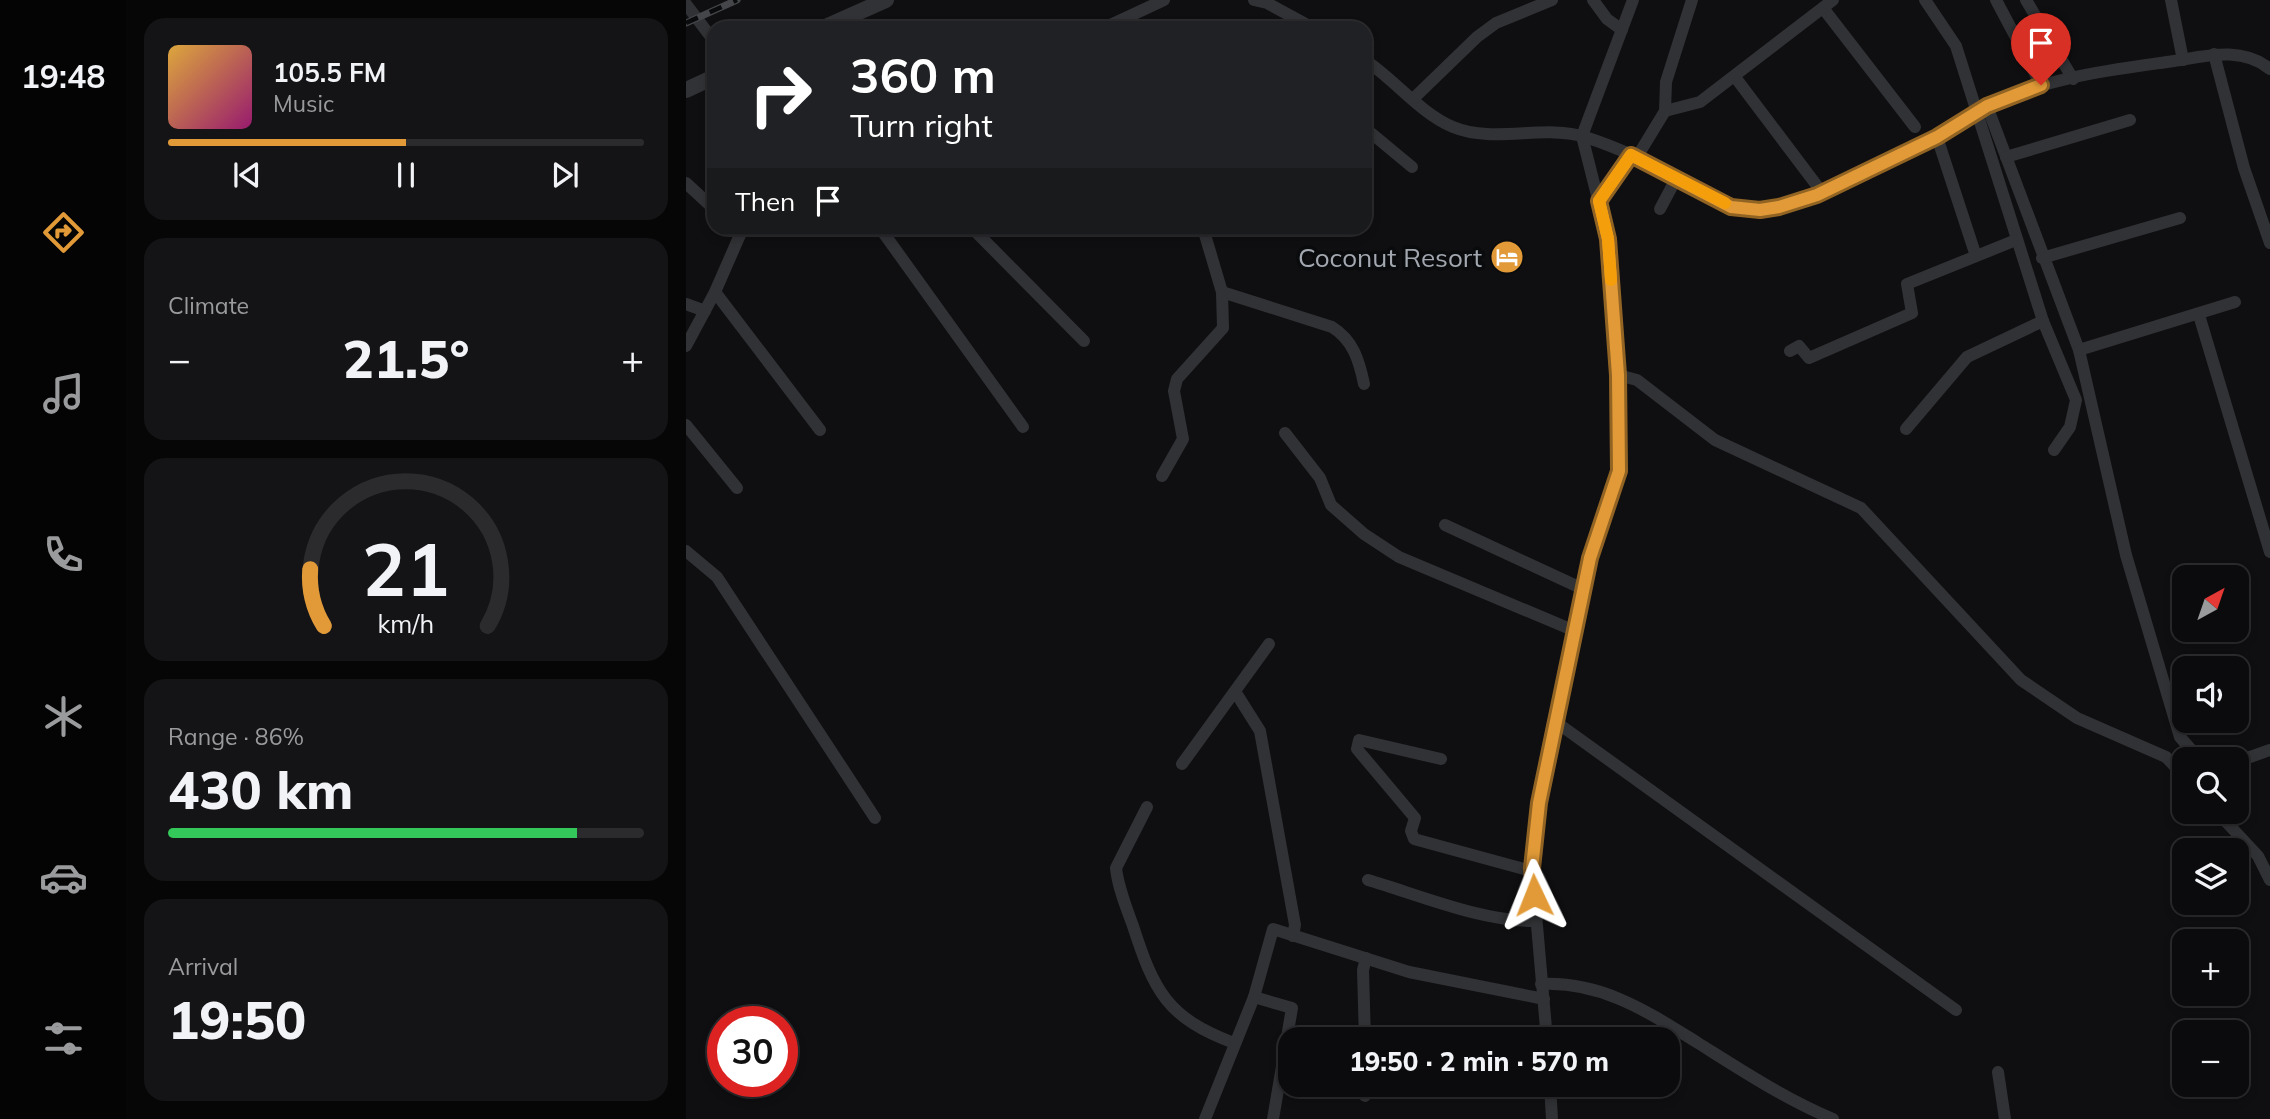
<!DOCTYPE html>
<html lang="en">
<head>
<meta charset="utf-8">
<style>
	body { margin:0; font-family:Mulish,sans-serif; background:#141416; color:#f1f3f6; height:100vh; display:flex; flex-direction:column; font-size:26px; white-space:nowrap }
	* { box-sizing:border-box; margin:0 }
	p { font-size:23px; color:#9a9b9d }
	.icon { flex:none; width:38px; height:38px; fill:none; stroke:currentColor; stroke-width:2; stroke-linecap:round; stroke-linejoin:round }
	.map { position:relative; flex:1; overflow:hidden }
	.sheet { display:flex; flex-direction:column; gap:18px; padding:18px; background:#060607; width:560px }
	.sheet>* { flex:none }
	.hud { position:absolute; left:21px; top:21px; width:665px; height:214px; border-radius:21px; box-shadow:0 4px 10px #0003,0 0 0 2px #2b2b2e; background:#202124; color:#fff; overflow:hidden }
	.needle { width:46px; rotate:40deg }
	.tools { position:absolute; left:1486px; top:565px; display:grid; gap:14px }
	.tools a { display:grid; place-items:center; width:77px; height:77px; border-radius:14px; background:#0b0b0d; box-shadow:0 4px 10px #0003,0 0 0 2px #2b2b2e; font-size:35px }
	.speed { position:absolute; left:21px; top:1006px; display:flex; gap:14px; font-size:35px; font-weight:700; text-align:center }
	.speed>* { display:grid; place-content:center; width:91px; height:91px; border-radius:50%; background:#0b0b0d; box-shadow:0 4px 10px #0003,0 0 0 2px #2b2b2e; line-height:1 }
	.speed .limit { border:10px solid #d22; background:#fff; color:#111 }
	.pin { position:absolute; display:grid; place-items:center; width:60px; height:60px; color:#fff; margin:-72px -30px; border-radius:50% 50% 50% 0; rotate:-45deg; box-shadow:0 0 7px #0007 }
	.pin .icon { rotate:45deg }
	.me { position:absolute; width:77px; margin:-38px; rotate:358deg; stroke-linejoin:round; filter:drop-shadow(0 0 5px #0008) }
	.turn { display:flex; align-items:center; gap:24px; height:147px; padding:0 28px; font-size:32px }
	.turn .icon { width:91px; height:91px; stroke-width:2.5 }
	.turn b { display:block; font-size:49px; line-height:60px }
	.then { display:flex; align-items:center; height:66px; padding:0 28px; background:#0003; gap:14px; font-size:26px }
	.big { font-size:52px; font-weight:800; line-height:1.1 }
	.sheet .widget { flex:1; display:flex; flex-direction:column; justify-content:center; gap:10px; min-width:0; padding:0 24px; border-radius:21px; background:#141416 }
	.sheet .dial { align-items:center; gap:0 }
	.dial svg { height:182px; overflow:visible; fill:none; stroke:#2b2b2e; stroke-width:7; stroke-linecap:round; text-anchor:middle }
	.dial text { fill:#f1f3f6; stroke:none }
	.song { display:flex; align-items:center; gap:21px }
	.cover { width:84px; height:84px; border-radius:10px; background:linear-gradient(135deg,hsl(40 70% 55%),hsl(320 70% 35%)) }
	.played { height:7px; border-radius:4px; background:linear-gradient(90deg,#e19a37 50%,#2b2b2e 50%) }
	.keys { display:flex; justify-content:space-around; direction:ltr }
	.heat { display:flex; justify-content:space-between; align-items:center; font-size:38px; direction:ltr }
	.charge { height:10px; border-radius:5px; background:linear-gradient(90deg,#34c759 86%,#2b2b2e 0) }
	.trip { position:absolute; left:592px; top:1027px; width:402px; height:70px; border-radius:21px; background:#0b0b0d; box-shadow:0 4px 10px #0003,0 0 0 2px #2b2b2e; font-weight:800; line-height:70px; text-align:center }
	main { display:flex; flex:1; min-height:0 }
	.tabs { display:flex; flex-direction:column; width:126px; justify-content:space-around; align-items:center; background:#040405; color:#9a9b9d }
	.tabs .icon { width:49px; height:49px }
	.tabs .current { color:#e19a37 }
	.tabs b { font-size:32px; color:#f1f3f6 }
	.map>svg:first-child { display:block }
	.lines { fill:none; stroke-linecap:round; stroke-linejoin:round }
	.minor { stroke:#313235; stroke-width:12 }
	.tertiary { stroke:#313235; stroke-width:16 }
	.rail-casing { stroke:#44464a; stroke-width:7 }
	.rail { stroke:#0a0b0c; stroke-width:4.5; stroke-dasharray:13; stroke-linecap:butt }
	.route-casing { stroke:#926424; stroke-width:18 }
	.route { stroke:#e19a37; stroke-width:12 }
	.slow { stroke:#f59e0b; stroke-width:12 }
	.labels { text-anchor:middle; dominant-baseline:central; stroke-width:7; stroke-linejoin:round; paint-order:stroke }
	.poi-label { font-size:26px; fill:#a2a7b0; stroke:#0a0b0c; text-anchor:end }
</style>
</head>
<body>
<main>
<nav class="tabs">
<b>19:48</b>
<svg class="icon current" aria-label="directions" viewBox="0 0 24 24"><path d="M12 3l9 9-9 9-9-9zM9 14v-3h6M13 9l2 2-2 2"/></svg>
<svg class="icon" aria-label="music" viewBox="0 0 24 24"><path d="M9 18V5l10-2v13"/><circle cx="6" cy="18" r="3"/><circle cx="16" cy="16" r="3"/></svg>
<svg class="icon" aria-label="phone" viewBox="0 0 24 24"><path d="M5 4h4l2 5-3 2q2 4 5 5l2-3 5 2v4C11 20 4 13 5 4z"/></svg>
<svg class="icon" aria-label="climate" viewBox="0 0 24 24"><path d="M12 3v18M4 7l16 10M4 17L20 7"/></svg>
<svg class="icon" aria-label="car" viewBox="0 0 24 24"><path d="M5 17H2v-5l4-1 3-4h7l3 4 3 1v5h-3M9 17h6M6 11h13"/><circle cx="7" cy="17" r="2"/><circle cx="17" cy="17" r="2"/></svg>
<svg class="icon" aria-label="filters" viewBox="0 0 24 24"><path d="M4 7h16M4 17h16"/><circle cx="9" cy="7" r="2"/><circle cx="15" cy="17" r="2"/></svg>
</nav>
<section class="sheet">
<div class="widget">
<div class="song"><i class="cover"></i><div><b>105.5 FM</b><p>Music</p></div></div>
<div class="played"></div>
<div class="keys"><svg class="icon" aria-label="previous" viewBox="0 0 24 24"><path d="M18 5L8 12l10 7zM5 5v14"/></svg><svg class="icon" aria-label="pause" viewBox="0 0 24 24"><path d="M8 5v14M16 5v14"/></svg><svg class="icon" aria-label="next" viewBox="0 0 24 24"><path d="M6 5l10 7-10 7zM19 5v14"/></svg></div>
</div>
<div class="widget"><p>Climate</p>
<div class="heat"><a>−</a><b class="big">21.5°</b><a>+</a></div>
</div>
<div class="widget dial"><svg viewBox="0 0 100 80">
<path d="M14 69A42 42 0 1 1 86 69"/>
<path d="M14 69A42 42 0 0 1 8 44" stroke="#e19a37"/>
<text x="50" y="56" font-size="32" font-weight="700">21</text>
<text x="50" y="72" font-size="11">km/h</text>
</svg></div>
<div class="widget"><p>Range · 86%</p><b class="big">430 km</b><div class="charge"></div></div>
<div class="widget"><p>Arrival</p><b class="big">19:50</b></div>
</section>
<div class="map">
<svg width="1584" height="1119" viewBox="0 0 1584 1119">
	<rect width="100%" height="100%" fill="#0f0f11"/>
	<g class="lines">
		<g class="minor">
			<path d="M568,0L581,3L627,28"/>
			<path d="M907,0L921,19L936,30"/>
			<path d="M1239,0L1270,46L1357,321L1390,400L1384,427L1368,450"/>
			<path d="M1310,0L1355,85"/>
			<path d="M1340,0L1387,79"/>
			<path d="M1485,0L1497,60"/>
			<path d="M0,4L28,41"/>
			<path d="M1137,8L1229,127"/>
			<path d="M418,28L478,0"/>
			<path d="M1528,54L1558,168L1584,243"/>
			<path d="M679,60C709,80 734,113 767,127C808,144 858,124 899,137C934,148 968,165 1001,182C1025,194 1045,210 1073,210C1123,210 1240,143 1286,118C1292,114 1297,109 1303,106C1360,77 1425,70 1488,61C1520,56 1556,46 1584,69"/>
			<path d="M1049,77L1132,187"/>
			<path d="M728,98L791,37L810,23L866,0"/>
			<path d="M1301,106L1393,350L1440,555L1494,737L1514,760"/>
			<path d="M979,111L1014,102L1147,0"/>
			<path d="M679,128L726,167"/>
			<path d="M1251,137L1288,250"/>
			<path d="M951,157L979,111L980,82L1006,0"/>
			<path d="M1320,157L1444,120"/>
			<path d="M0,183L27,208"/>
			<path d="M913,201L945,155"/>
			<path d="M974,209L991,177"/>
			<path d="M194,228L337,427"/>
			<path d="M286,228L398,341"/>
			<path d="M1356,258L1494,218"/>
			<path d="M29,292L134,430"/>
			<path d="M536,292L646,327C667,340 673,360 678,384"/>
			<path d="M0,304L19,311"/>
			<path d="M1513,315L1584,552"/>
			<path d="M0,346L29,292L57,228"/>
			<path d="M1393,350L1549,302"/>
			<path d="M1104,351L1113,346L1123,358L1226,313L1221,284L1330,240"/>
			<path d="M932,375L951,380L1029,440L1175,508L1335,680L1391,718L1480,757L1498,776"/>
			<path d="M0,425L51,488"/>
			<path d="M1220,429L1281,357L1357,321"/>
			<path d="M599,433L634,478L645,505L678,534L713,557L889,631"/>
			<path d="M476,476L497,439L488,391L491,379L537,328L536,292L517,228"/>
			<path d="M759,525L897,589"/>
			<path d="M0,551L31,577L189,818"/>
			<path d="M550,693L574,731L609,925L607,936"/>
			<path d="M870,722L1270,1010"/>
			<path d="M755,759L673,740L671,749L729,818L725,831L728,839L838,869L846,868"/>
			<path d="M1550,762L1584,750"/>
			<path d="M496,764L583,644"/>
			<path d="M461,807L430,868C432,887 440,907 447,926C468,991 481,1018 548,1043"/>
			<path d="M1531,812L1572,856L1584,880"/>
			<path d="M682,880C733,895 797,922 850,921"/>
			<path d="M855,984C916,981 962,1012 1012,1043C1055,1070 1099,1099 1147,1119"/>
			<path d="M568,997L606,1008L587,1119"/>
			<path d="M679,1040L677,970L680,958"/>
			<path d="M861,1040L846,868L853,803L904,558L932,471V375L922,239L896,136L947,0"/>
			<path d="M1312,1072L1319,1119"/>
			<path d="M678,1085L679,1096"/>
			<path d="M864,1085L866,1119"/>
			<path d="M519,1119L568,997L587,929L723,972L858,999"/>
		</g>
		<g class="tertiary">
			<path d="M137,28L200,0"/>
			<path d="M0,90L28,77"/>
		</g>
		<defs>
			<path id="rail" d="M0,23L51,0"/>
		</defs>
		<use href="#rail" class="rail-casing"/>
		<use href="#rail" class="rail"/>
	</g>
	<g class="lines">
		<defs>
			<path id="route" d="M848,895L846,868L853,803L904,558L933,471L932,375L922,239L913,201L945,155L1045,207L1074,210L1093,207L1131,195L1251,137L1301,106L1355,85"/>
		</defs>
		<use href="#route" class="route-casing"/>
		<use href="#route" class="route"/>
		<path class="slow" d="M925,280L922,239L913,201L945,155L1039,203"/>
	</g>
	<defs>
		<symbol id="hotel-disc" viewBox="-11 -11 22 22"><circle r="9.5" fill="#e19a37" stroke="#0a0b0c"/><path d="M-6-4.5h1.5V1H6V5H4.5V3h-9V5H-6ZM-4 0a1.8 1.8 0 1 1 3.6 0ZM.5 0V-2.5h3Q6-2.5 6 0Z" fill="#fff"/></symbol>
	</defs>
	<g fill-rule="evenodd">
		<use href="#hotel-disc" x="802" y="238" width="38" height="38"/>
	</g>
	<g class="labels">
		<g class="poi-label">
			<text x="796" y="257">Coconut Resort</text>
		</g>
	</g>
</svg>
<div class="tools">
<a><svg class="needle" viewBox="-14 -14 28 28"><path d="M0-13l5 13h-10z" fill="#e53935"/><path d="M0 13l5-13h-10z" fill="#9a9b9d"/></svg></a>
<a><svg class="icon" aria-label="sound" viewBox="0 0 24 24"><path d="M4 9h4l5-4v14l-5-4H4zM17 9q2 3 0 6"/></svg></a>
<a><svg class="icon" aria-label="search" viewBox="0 0 24 24"><circle cx="10" cy="10" r="6"/><path d="M15 15l6 6"/></svg></a>
<a><svg class="icon" aria-label="layers" viewBox="0 0 24 24"><path d="M12 4l9 5-9 5-9-5zM3 14l9 5 9-5"/></svg></a>
<a>+</a>
<a>−</a>
</div>
<div class="speed"><div class="limit">30</div></div>
<div class="pin" style="left:1355px;top:85px;background:#d93025"><svg class="icon" aria-label="arrive" viewBox="0 0 24 24"><path d="M6 21V4h12l-3 4 3 4H6"/></svg></div>
<svg class="me" style="left:848px;top:895px" viewBox="-20 -20 40 40"><path d="M0-17L14 15 0 8-14 15z" fill="#e19a37" stroke="#fff" stroke-width="4"/></svg>
<div class="trip">19:50 · 2 min · 570 m</div>
<div class="hud">
<div class="turn"><svg class="icon" aria-label="right" viewBox="0 0 24 24"><path d="M7 20v-9h11M14 6l5 5-5 5"/></svg><div><b>360 m</b>Turn right</div></div>
<div class="then">Then<svg class="icon" aria-label="arrive" viewBox="0 0 24 24"><path d="M6 21V4h12l-3 4 3 4H6"/></svg></div>
</div>
</div>
</main>
</body>
</html>
